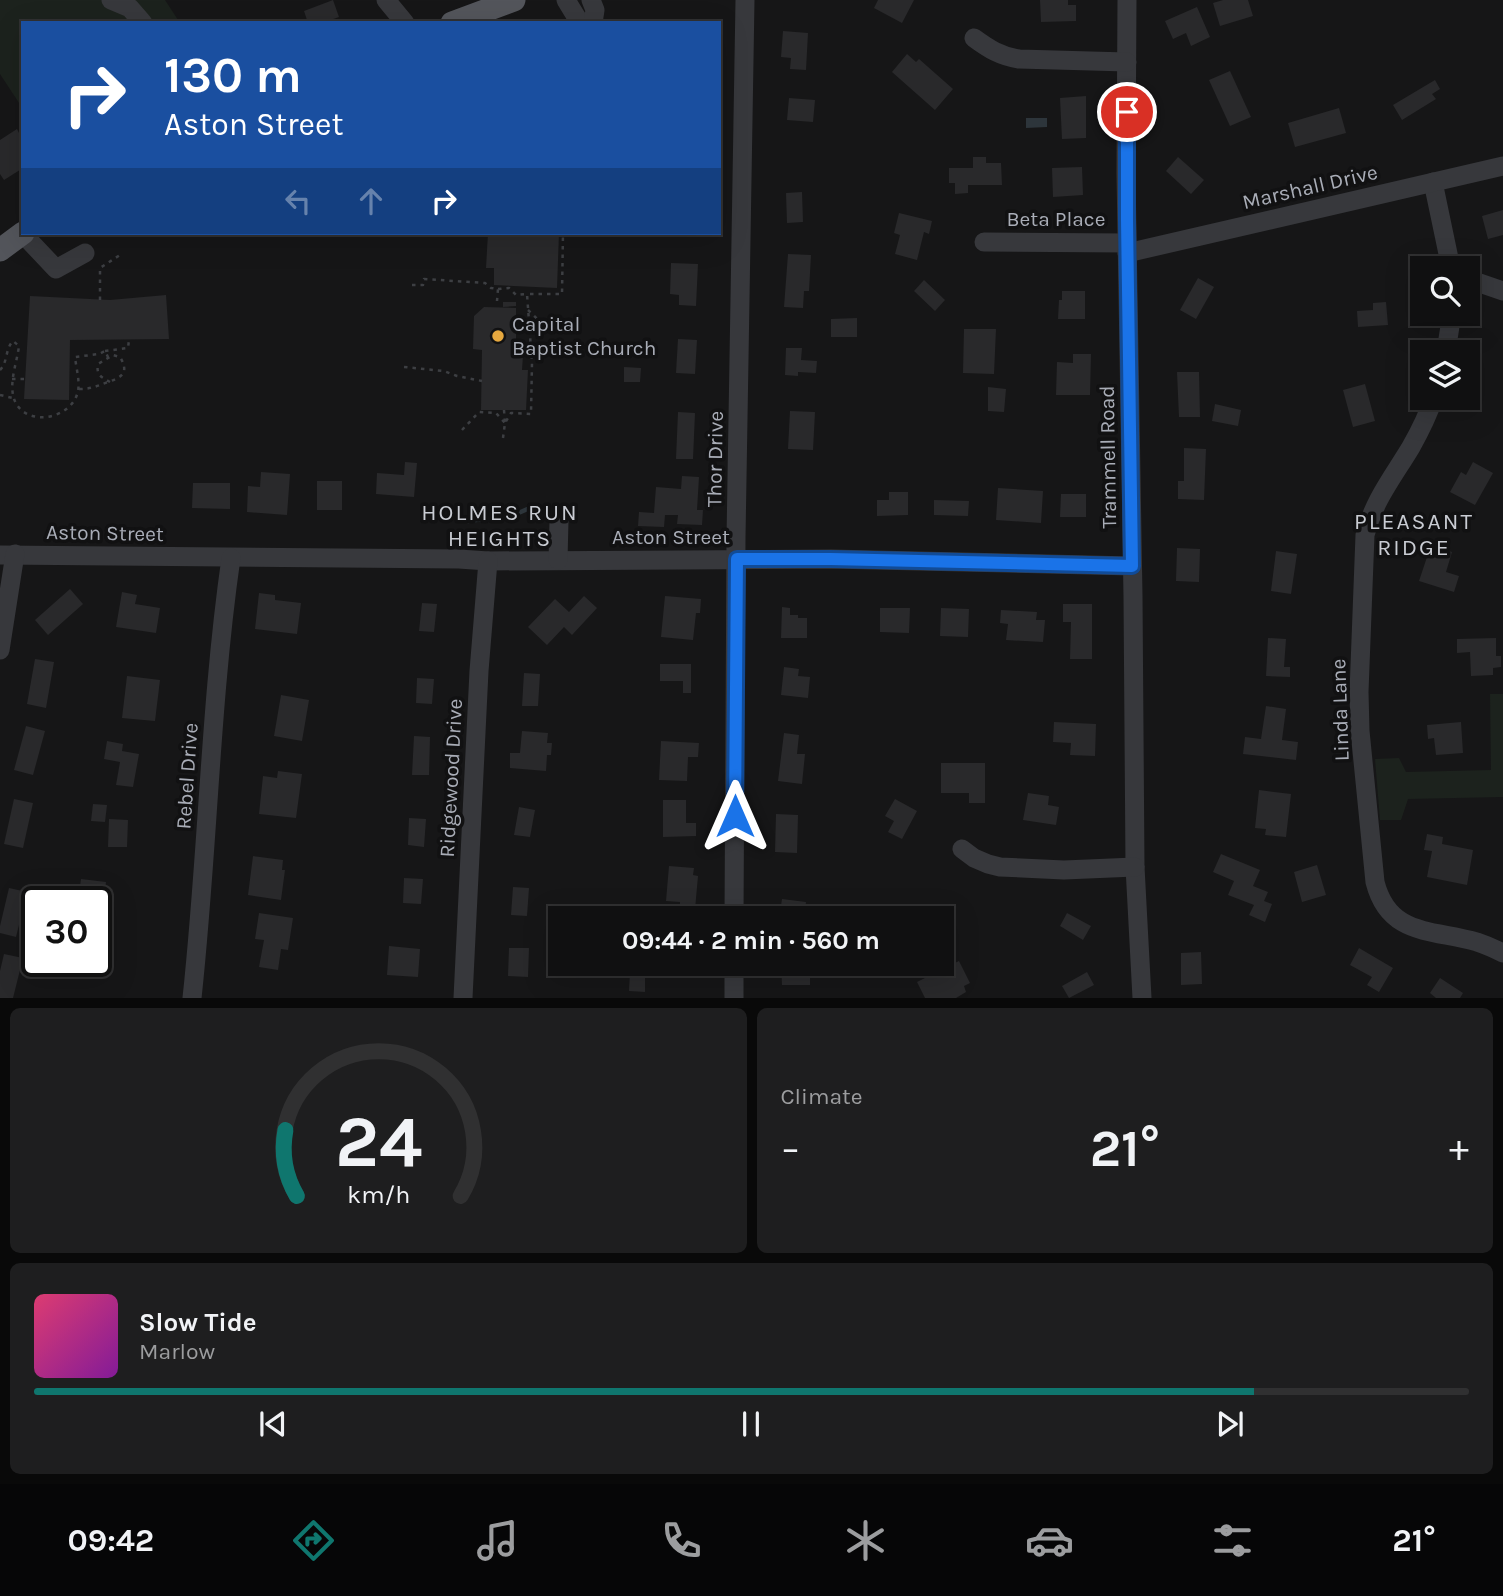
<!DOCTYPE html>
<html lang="en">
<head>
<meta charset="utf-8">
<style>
	body { margin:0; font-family:Karla,sans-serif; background:#1e1e1f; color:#f1f3f6; height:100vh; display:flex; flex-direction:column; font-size:26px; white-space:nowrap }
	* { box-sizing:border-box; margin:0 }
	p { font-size:23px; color:#9c9d9f }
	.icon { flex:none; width:38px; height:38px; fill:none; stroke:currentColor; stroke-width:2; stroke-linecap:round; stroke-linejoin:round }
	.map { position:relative; height:998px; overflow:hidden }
	.sheet { display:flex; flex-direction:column; gap:10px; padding:10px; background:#090909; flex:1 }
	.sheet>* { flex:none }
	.top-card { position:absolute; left:21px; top:21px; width:700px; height:214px; border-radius:0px; box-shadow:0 7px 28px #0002,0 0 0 2px #303031; background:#1a4fa0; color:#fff; overflow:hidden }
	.buttons { position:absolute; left:1410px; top:256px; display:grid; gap:14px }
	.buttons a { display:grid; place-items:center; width:70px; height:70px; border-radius:0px; background:#101011; box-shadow:0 7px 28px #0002,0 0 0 2px #303031; font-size:35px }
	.speed { position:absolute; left:21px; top:886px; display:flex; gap:14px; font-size:35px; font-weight:700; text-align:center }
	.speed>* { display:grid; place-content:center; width:91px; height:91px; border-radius:50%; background:#101011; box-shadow:0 7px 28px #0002,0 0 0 2px #303031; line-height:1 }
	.speed .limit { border:4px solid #111; border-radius:10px; background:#fff; color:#111 }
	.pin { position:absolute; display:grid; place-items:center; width:60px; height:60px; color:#fff; margin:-30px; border:4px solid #fff; border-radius:50%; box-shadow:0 2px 7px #0007 }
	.me { position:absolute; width:77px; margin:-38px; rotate:0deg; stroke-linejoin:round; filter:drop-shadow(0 0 5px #0008) }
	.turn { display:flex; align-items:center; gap:24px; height:147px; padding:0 28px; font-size:32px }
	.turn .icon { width:91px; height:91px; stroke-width:2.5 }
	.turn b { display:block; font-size:49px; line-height:60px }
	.lanes { display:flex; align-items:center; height:66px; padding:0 28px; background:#0003; justify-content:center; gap:35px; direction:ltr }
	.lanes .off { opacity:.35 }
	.big { font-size:52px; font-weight:700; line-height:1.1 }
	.sheet .card { flex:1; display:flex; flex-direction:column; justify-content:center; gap:10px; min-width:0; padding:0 24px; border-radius:10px; background:#1e1e1f }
	.sheet .dial { align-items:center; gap:0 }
	.dial svg { height:182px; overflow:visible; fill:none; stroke:#303031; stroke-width:7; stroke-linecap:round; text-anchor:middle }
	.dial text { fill:#f1f3f6; stroke:none }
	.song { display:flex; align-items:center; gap:21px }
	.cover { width:84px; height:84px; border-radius:10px; background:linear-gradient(135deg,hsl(340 70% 55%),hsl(290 70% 35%)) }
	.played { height:7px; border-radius:4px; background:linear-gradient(90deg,#0f766e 85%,#303031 85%) }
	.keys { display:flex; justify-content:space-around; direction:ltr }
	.heat { display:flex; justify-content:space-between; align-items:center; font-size:38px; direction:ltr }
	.sheet .tiles { flex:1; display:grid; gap:10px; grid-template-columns:1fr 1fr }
	.card:last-child { grid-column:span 2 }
	.trip { position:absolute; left:548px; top:906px; width:406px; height:70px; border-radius:0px; background:#101011; box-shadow:0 7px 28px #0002,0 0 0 2px #303031; font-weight:700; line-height:70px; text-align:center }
	.menu { display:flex; height:112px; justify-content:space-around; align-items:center; background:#060607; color:#9c9d9f }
	.menu .icon { width:49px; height:49px }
	.menu .current { color:#0f766e }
	.menu b { font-size:32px; color:#f1f3f6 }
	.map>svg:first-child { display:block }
	.green { fill:#1c221d }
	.water { fill:#2d353b }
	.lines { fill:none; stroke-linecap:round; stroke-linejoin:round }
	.stream { stroke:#2d353b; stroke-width:4.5 }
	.building { fill:#29292b }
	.path { stroke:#3d3f43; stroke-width:2.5; stroke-dasharray:3.5 5; stroke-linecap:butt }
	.minor { stroke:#37383c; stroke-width:19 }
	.major { stroke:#53555b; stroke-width:23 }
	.route-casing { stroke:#114b97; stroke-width:18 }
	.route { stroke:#1a73e8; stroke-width:12 }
	.poi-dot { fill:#e6a83f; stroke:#111112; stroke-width:2.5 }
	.labels { text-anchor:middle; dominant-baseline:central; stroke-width:7; stroke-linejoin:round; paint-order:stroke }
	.street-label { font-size:21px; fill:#a9adb7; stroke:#111112 }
	.poi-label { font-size:21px; fill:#a9adb7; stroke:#111112; text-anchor:start }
	.neighbourhood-label { font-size:23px; letter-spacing:2px; fill:#c9ccd3; stroke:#111112 }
</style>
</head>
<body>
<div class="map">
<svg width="1503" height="998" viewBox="0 0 1503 998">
	<rect width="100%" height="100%" fill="#161617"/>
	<g class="green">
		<path d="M0,0H165L180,23H23V109L0,74Z"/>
		<path d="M1490,694H1503V797L1408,799L1401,820H1380L1375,759L1399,758L1406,772L1491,770Z"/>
	</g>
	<path class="water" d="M1026,118H1047V127L1026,128Z"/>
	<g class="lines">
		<path class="stream" d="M468,521L514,515L532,507"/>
	</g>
	<g class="building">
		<path d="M333,0L339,17L322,23H308L304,11Z"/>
		<path d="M878,0H914L902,23L874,8Z"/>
		<path d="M1040,0H1068V5H1076V21L1041,22Z"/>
		<path d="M1223,0H1248L1253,16L1220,26L1213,3Z"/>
		<path d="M1197,7L1210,37L1191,46L1186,33L1173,39L1165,21Z"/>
		<path d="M783,31L808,33L806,70L790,69L791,58L781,57Z"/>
		<path d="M907,54L916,62L919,59L953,89L935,110L892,72Z"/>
		<path d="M1230,71L1251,117L1230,126L1209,80Z"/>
		<path d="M1435,80L1440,89L1432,94L1436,99L1402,120L1393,105Z"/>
		<path d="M1086,96V138L1062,139L1060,98Z"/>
		<path d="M789,98L815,100L813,122L787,120Z"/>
		<path d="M1339,108L1346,133L1295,147L1288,123Z"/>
		<path d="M17,129L20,135L23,133V168L4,180L0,174V140Z"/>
		<path d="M973,157H986V163H1001L1002,185H968V193L955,194V183H949V168H973Z"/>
		<path d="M1178,157L1204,180L1191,194L1166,171Z"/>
		<path d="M1082,167L1083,195L1053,197L1052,168Z"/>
		<path d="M802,192L803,222L787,223L786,193Z"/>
		<path d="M1503,210V235L1488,239L1482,216Z"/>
		<path d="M899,213L932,221L929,234L924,232L917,260L895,254L900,235L894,233Z"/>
		<path d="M488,233H559L557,288L494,285V268H486Z"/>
		<path d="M788,254L811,255L809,291H804L803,308L784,307Z"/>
		<path d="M671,263L698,264L696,306L679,305V295L670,294Z"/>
		<path d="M1198,278L1214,287L1196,319L1180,310Z"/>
		<path d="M924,280L945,300L935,311L914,291Z"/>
		<path d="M1062,291H1085V319H1058L1059,300H1062Z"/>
		<path d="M166,295L169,339L70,340L69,400L24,399L30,296L110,300Z"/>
		<path d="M503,302H516V306L503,307Z"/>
		<path d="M1386,302L1388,325L1358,327L1357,311L1373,310V303Z"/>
		<path d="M484,307L516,308V341H524L522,370H528L526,410H481L482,350L473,349L474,316Z"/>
		<path d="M857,318V337H831V319Z"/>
		<path d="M964,329H996L994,374L963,373Z"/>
		<path d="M678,339L697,340L695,374L676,373Z"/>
		<path d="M786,348H802L801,360L817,361L816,373L798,372V376L785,375Z"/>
		<path d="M1073,354H1091L1090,395H1056L1057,362L1073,363Z"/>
		<path d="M624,367L641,368L640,382H624Z"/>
		<path d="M1177,372H1199L1200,417H1179Z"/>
		<path d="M1365,384L1375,421L1353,427L1343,390Z"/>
		<path d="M988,387L1006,389L1004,412L988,411Z"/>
		<path d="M1215,404L1241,410L1238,426L1212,421Z"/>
		<path d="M790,411L815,412L813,450L788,449Z"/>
		<path d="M678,412L695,413L693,459H676Z"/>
		<path d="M1184,448L1206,449L1204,500L1178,499V481H1184Z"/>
		<path d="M405,462L417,463L414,497L376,494L377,473L404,475Z"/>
		<path d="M1473,462L1493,473L1475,505L1450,492L1461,472L1466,475Z"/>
		<path d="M261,472L290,474L287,515L247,512L248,486L260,487Z"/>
		<path d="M682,476L699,477L697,510H703L702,525L677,524L678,515H665L664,527L638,526L639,512L654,513L656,487L681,489Z"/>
		<rect x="317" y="481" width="25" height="29"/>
		<path d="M193,483H230V509L192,508Z"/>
		<path d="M998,488L1043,491L1041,523L996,520Z"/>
		<path d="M889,492H908V515L877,516V500H889Z"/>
		<path d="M1061,494H1086V517H1060Z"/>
		<path d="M934,500L969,501L968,516L934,515Z"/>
		<path d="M1431,545L1452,552L1446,572L1459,576L1454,592L1419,581Z"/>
		<path d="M1177,548L1200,549L1199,582L1176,581Z"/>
		<path d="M1276,551L1297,554L1291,594L1271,591Z"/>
		<path d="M70,589L83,604L48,635L35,620Z"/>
		<path d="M122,592L137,595L135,604L160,608L156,633L116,627Z"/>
		<path d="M259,593L275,595V600L301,603L297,634L255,629Z"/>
		<path d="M584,596L597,608L572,635L564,627L547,645L528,627L555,599L569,612Z"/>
		<path d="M665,596L701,599L700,613H696L693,640L661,637Z"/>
		<path d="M422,603L437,604L434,632L419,631Z"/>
		<path d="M1063,604H1092V659H1070L1071,622H1063Z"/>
		<path d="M782,607L790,608V615H798V618H807V638H781Z"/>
		<path d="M880,608H910L909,633L880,632Z"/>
		<path d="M941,608L969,609L968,637L940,636Z"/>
		<path d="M1001,610L1037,612L1036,620H1045L1043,642L1006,640L1008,624L1000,623Z"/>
		<path d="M1268,638L1286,639L1284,667H1290V677L1266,676Z"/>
		<path d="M1496,638V656H1501V667L1493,668V675L1471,676L1470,652L1457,653V639Z"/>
		<path d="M35,659L54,662L46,708L27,704Z"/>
		<path d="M660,664H691V693H683V681H660Z"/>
		<path d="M784,667L799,669L798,676L810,677L808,698L781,695Z"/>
		<path d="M524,673L540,674L538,706H522Z"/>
		<path d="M127,676L160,680L155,721L122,718Z"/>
		<path d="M417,678L434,679L432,704L416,703Z"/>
		<path d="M281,695L309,700L302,741L274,736Z"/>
		<path d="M1266,706L1286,709L1282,740L1298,742L1296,760L1243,754L1245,737L1261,739Z"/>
		<path d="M1054,722L1096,724L1095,756L1070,755L1071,743L1053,742Z"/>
		<path d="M1461,722L1463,753L1436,755L1434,738L1428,739L1427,725Z"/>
		<path d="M26,726L45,731L33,775L14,770Z"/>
		<path d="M522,731L548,733L547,743H552L551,755H547L546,771L510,768V753H520Z"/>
		<path d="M784,733L799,735L797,754H805L802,784L778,781Z"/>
		<path d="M414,736L430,737L429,775H412Z"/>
		<path d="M107,741L123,744L122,751L139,754L133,787L116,785L120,762L104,759Z"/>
		<path d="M661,741L699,743L698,757H688L687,781L659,780Z"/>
		<path d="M941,763H985V803H969V793H941Z"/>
		<path d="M278,771L302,774L296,818L259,814L263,776L277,778Z"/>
		<path d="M1259,790L1291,794L1286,837L1265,835L1266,829L1255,828Z"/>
		<path d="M1028,793L1049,796L1048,805L1059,807L1056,825L1023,820Z"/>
		<path d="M14,799L33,803L23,848L4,844Z"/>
		<path d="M895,799L917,811L902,839L888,832L894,821L885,816Z"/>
		<path d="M663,800H686V823H696V836L663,837Z"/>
		<path d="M93,804L107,805L105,822L91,821Z"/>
		<path d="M519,807L535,810L530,837L514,835Z"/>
		<path d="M776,814L798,815L797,853L775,852Z"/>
		<path d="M409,818L426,819L424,847L408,845Z"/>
		<path d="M109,819L128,820L127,847H108Z"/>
		<path d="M1427,834L1443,837L1442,844L1473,850L1467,885L1427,877L1432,851L1424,850Z"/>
		<path d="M1221,854L1260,870L1253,886L1268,892L1264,901L1272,904L1265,922L1249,915L1254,905L1228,895L1234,881L1213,872Z"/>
		<path d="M253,856L283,860L282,870H285L281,900L248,895Z"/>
		<path d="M1317,865L1326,895L1302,902L1294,872Z"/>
		<path d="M669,866L694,868L693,875L698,876L695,909L680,908V902L666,901Z"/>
		<path d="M404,878L423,879L421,904L403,903Z"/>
		<path d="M81,879L106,882L103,908L96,907V901H78Z"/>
		<path d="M513,887L529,888L527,916L511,915Z"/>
		<path d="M9,888L27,892L16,937L0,933V926Z"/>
		<path d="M782,899L806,902L804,919H779Z"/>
		<path d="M259,913L293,918L288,950L281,949L278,970L259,967L264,940L255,939Z"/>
		<path d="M1067,913L1091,926L1083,940L1060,926Z"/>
		<path d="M389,946L420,949L418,977L387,975Z"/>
		<path d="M509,948H529L528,977L508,976Z"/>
		<path d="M1359,948L1393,968L1379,992L1367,985L1372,977L1350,965Z"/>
		<path d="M1201,952L1202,984L1181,985V953Z"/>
		<path d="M4,954L23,958L13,998H0V971Z"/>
		<path d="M58,961H86L84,979L56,975Z"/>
		<path d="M959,961L970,983L964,986L966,992L956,998H925L917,982Z"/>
		<path d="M781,964H810V985H782Z"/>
		<path d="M630,971L645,972V992L629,991Z"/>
		<path d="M1087,972L1094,985L1069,998L1062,986Z"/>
		<path d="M1440,978L1463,993L1460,998H1436L1430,993Z"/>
	</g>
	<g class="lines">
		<g class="path">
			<path d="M412,285H423L424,279L485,283L491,288L498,289L497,301"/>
			<path d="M498,289L509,288L516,295L526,294"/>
			<path d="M100,300V268L120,255"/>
			<path d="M528,310L552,333"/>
			<path d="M525,349L541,351"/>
			<path d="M105,351L128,348L129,340"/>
			<path d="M404,367L444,371L457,376L482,381"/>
			<path d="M0,370C8,362 5,349 13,341L19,346C17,362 10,379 13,395C20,429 72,421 78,391C80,381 76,367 75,357L99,354L105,351L108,357"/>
			<path d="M12,379H25"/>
			<path d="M79,389C91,389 97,386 108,382C123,377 129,372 120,357L113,355L98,364C96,375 101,377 110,382"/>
			<path d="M0,395L13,398"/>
			<path d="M504,410L505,423"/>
			<path d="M462,430L479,412L496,413L505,423"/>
			<path d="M503,438L505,423L511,413L531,414L532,363L527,294H562L563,233"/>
		</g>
		<g class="minor">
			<path d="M111,0L130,8L143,23"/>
			<path d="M386,0L405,23"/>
			<path d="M566,0L580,23"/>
			<path d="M591,0L595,10L593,23"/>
			<path d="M1127,0L1126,173L1133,596L1135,867L1142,998"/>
			<path d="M974,38C989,49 1000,56 1019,59L1127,62"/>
			<path d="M1433,182L1451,268"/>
			<path d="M22,233L56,269L85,253"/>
			<path d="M984,242L1127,243"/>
			<path d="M1127,253L1503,166"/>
			<path d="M1468,279L1503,291"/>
			<path d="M1446,352L1452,313"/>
			<path d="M1434,397C1428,415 1420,431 1411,447C1393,477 1374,500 1365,535L1359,692L1360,731L1375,882C1389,937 1433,929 1477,942C1486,945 1495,949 1503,953"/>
			<path d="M0,555L459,559L488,561L831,559L1132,566"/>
			<path d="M558,560L559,521"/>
			<path d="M0,650L15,554"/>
			<path d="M962,849L974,858L988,864L1000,867L1064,870L1135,867"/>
			<path d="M734,919L736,538L745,0"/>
			<path d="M192,998C208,851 210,704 231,558"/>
			<path d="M463,998L479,671L488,561"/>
			<path d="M734,998V964"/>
		</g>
		<g class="major">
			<path d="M452,23L514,0"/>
			<path d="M0,250L23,233"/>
		</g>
	</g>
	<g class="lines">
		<defs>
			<path id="route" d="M735,816L737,559H831L1132,566L1127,220V112"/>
		</defs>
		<use href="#route" class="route-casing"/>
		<use href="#route" class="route"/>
	</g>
	<circle class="poi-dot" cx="498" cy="336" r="7"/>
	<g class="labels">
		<g class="street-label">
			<text transform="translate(1310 187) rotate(-13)">Marshall Drive</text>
			<text x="1056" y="219">Beta Place</text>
			<text transform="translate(1108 457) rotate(-91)">Trammell Road</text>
			<text transform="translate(715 459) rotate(-89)">Thor Drive</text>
			<text transform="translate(105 533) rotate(1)">Aston Street</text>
			<text x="671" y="537">Aston Street</text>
			<text transform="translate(1340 710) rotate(-92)">Linda Lane</text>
			<text transform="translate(187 776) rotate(-86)">Rebel Drive</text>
			<text transform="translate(451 778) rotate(-87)">Ridgewood Drive</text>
		</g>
		<g class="poi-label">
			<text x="512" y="324">Capital<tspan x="512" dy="24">Baptist Church</tspan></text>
		</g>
		<g class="neighbourhood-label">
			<text x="500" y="512">HOLMES RUN<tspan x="500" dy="26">HEIGHTS</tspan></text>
			<text x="1414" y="521">PLEASANT<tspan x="1414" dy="26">RIDGE</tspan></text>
		</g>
	</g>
</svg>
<div class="buttons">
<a><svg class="icon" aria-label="search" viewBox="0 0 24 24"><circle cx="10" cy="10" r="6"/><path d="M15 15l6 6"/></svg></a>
<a><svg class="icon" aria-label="layers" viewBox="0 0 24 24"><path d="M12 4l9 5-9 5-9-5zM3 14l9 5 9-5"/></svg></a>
</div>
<div class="speed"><div class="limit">30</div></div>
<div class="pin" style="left:1127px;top:112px;background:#d93025"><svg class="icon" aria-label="arrive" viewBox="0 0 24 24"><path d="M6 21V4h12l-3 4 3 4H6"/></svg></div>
<svg class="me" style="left:735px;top:816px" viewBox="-20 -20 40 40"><path d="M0-17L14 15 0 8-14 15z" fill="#1a73e8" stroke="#fff" stroke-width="4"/></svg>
<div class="trip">09:44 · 2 min · 560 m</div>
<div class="top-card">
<div class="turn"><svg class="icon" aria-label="right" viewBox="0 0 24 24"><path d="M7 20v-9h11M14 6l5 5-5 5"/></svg><div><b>130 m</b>Aston Street</div></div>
<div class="lanes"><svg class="icon off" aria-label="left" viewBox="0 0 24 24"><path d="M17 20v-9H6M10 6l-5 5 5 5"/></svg><svg class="icon off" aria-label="ahead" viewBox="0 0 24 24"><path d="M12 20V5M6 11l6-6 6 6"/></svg><svg class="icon" aria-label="right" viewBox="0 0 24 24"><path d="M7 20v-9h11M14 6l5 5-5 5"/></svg></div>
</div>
</div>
<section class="sheet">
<div class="tiles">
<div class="card dial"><svg viewBox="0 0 100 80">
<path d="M14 69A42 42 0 1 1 86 69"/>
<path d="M14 69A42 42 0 0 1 9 40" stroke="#0f766e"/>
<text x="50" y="56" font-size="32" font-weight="700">24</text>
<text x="50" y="72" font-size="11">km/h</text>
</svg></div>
<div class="card"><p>Climate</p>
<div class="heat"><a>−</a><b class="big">21°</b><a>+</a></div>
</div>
<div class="card">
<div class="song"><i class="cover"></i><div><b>Slow Tide</b><p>Marlow</p></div></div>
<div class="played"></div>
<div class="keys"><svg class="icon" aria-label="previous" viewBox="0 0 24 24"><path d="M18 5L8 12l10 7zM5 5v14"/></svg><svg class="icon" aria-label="pause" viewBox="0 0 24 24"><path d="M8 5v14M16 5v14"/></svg><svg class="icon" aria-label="next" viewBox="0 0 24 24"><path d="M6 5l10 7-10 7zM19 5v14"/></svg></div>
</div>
</div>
</section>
<nav class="menu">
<b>09:42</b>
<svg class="icon current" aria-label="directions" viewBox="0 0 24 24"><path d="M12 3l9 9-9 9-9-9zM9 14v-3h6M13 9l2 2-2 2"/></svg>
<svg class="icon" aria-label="music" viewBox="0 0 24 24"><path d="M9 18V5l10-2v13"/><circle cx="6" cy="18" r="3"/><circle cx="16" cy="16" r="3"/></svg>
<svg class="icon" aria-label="phone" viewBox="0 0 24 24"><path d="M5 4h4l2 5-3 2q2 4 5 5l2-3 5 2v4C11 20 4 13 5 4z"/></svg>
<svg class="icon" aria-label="climate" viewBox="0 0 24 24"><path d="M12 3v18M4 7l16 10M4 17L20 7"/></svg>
<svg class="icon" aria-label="car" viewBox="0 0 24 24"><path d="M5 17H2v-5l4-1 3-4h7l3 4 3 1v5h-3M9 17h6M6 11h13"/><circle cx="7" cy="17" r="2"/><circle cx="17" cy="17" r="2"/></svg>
<svg class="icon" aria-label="filters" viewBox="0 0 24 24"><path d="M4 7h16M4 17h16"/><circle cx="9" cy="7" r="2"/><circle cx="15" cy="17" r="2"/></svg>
<b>21°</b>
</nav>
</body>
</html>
